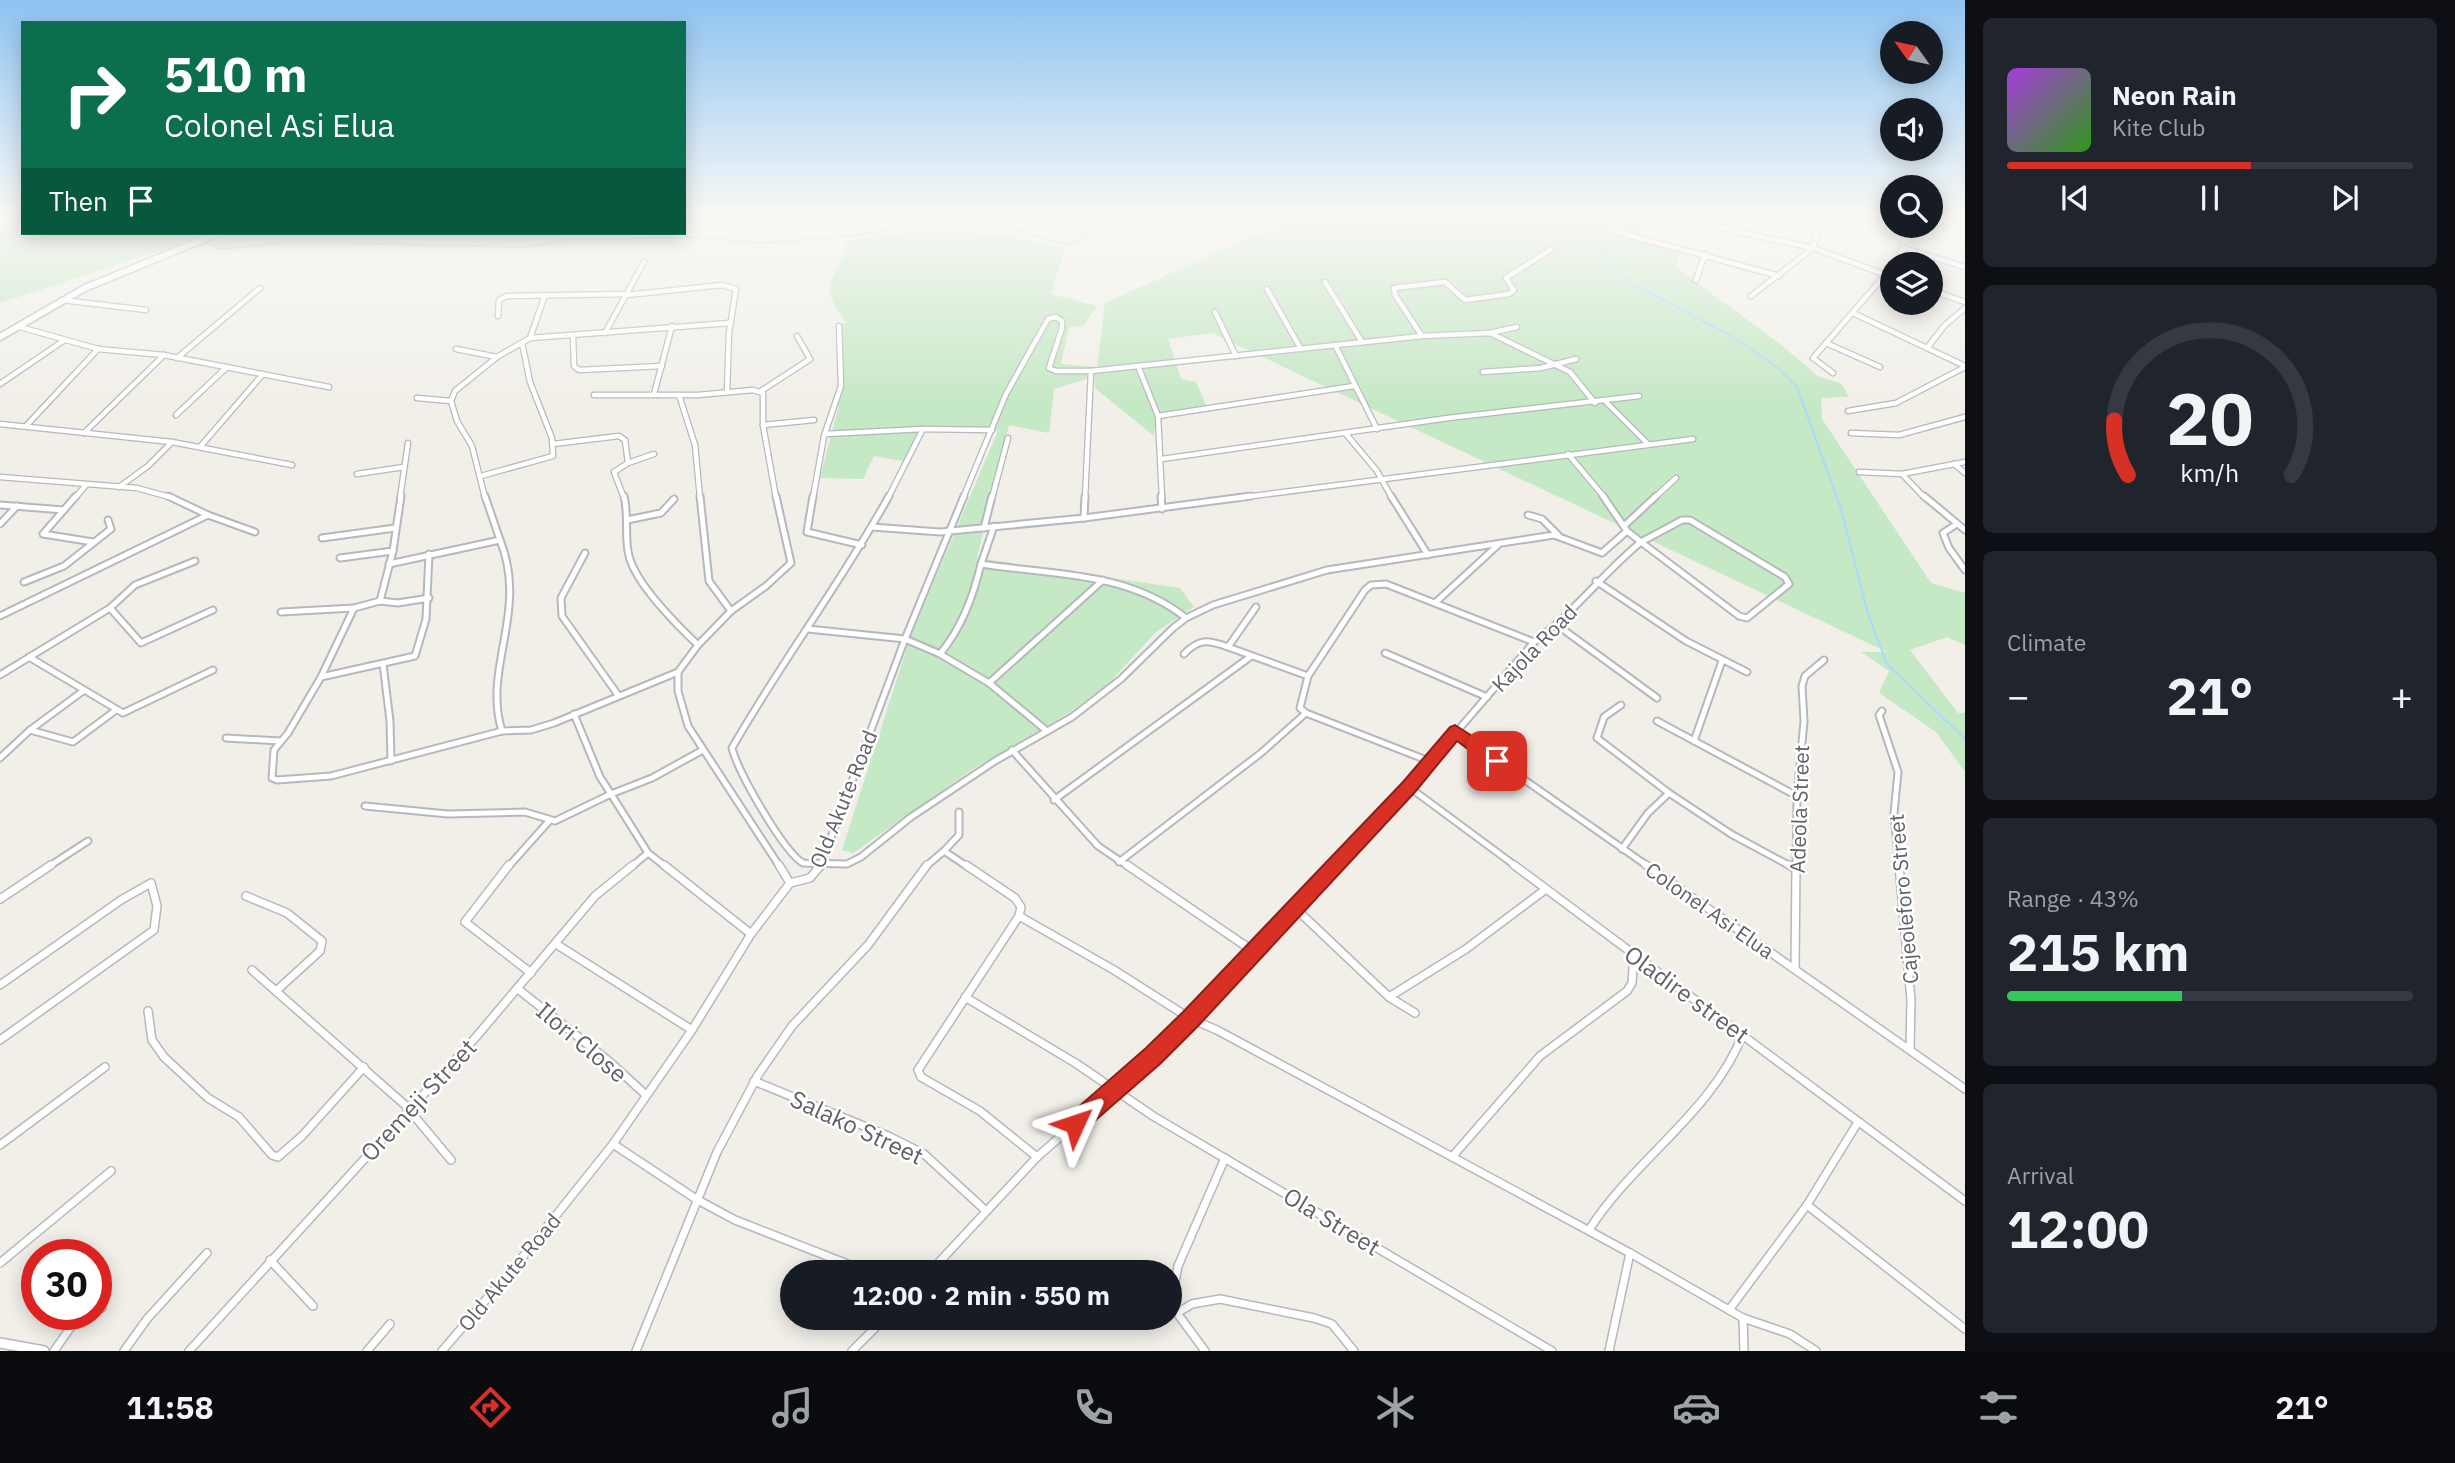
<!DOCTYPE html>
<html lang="en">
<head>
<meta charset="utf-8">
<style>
	body { margin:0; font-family:"IBM Plex Sans",sans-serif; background:#20242c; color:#f1f3f6; height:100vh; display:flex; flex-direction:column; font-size:26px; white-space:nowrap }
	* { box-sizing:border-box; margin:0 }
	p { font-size:23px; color:#9ea1a6 }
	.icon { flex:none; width:38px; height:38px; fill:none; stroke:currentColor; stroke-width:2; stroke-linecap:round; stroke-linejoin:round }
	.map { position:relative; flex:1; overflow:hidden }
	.details { display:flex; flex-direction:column; gap:18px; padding:18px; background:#0d0f14; width:490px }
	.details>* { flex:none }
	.top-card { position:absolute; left:21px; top:21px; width:665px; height:214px; border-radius:0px; box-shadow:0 4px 18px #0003; background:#0b6e4f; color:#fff; overflow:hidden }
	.needle { width:46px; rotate:303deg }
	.buttons { position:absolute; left:1880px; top:21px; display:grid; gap:14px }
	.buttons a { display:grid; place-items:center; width:63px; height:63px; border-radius:50%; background:#171b24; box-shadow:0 4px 18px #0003; font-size:35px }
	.speed { position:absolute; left:21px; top:1239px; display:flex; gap:14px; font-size:35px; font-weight:700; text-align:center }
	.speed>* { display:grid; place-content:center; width:91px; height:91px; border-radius:50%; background:#171b24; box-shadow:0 4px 18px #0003; line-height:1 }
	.speed .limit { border:10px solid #d22; background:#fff; color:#111 }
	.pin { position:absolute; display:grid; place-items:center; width:60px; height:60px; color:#fff; margin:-30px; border-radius:14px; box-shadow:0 4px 10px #0006 }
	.me { position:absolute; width:77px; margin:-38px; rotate:48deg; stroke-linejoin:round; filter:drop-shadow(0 0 5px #0008) }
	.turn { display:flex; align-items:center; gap:24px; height:147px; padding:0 28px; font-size:32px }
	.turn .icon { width:91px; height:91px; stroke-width:2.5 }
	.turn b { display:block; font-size:49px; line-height:60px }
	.then { display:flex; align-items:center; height:66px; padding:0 28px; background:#0003; gap:14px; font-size:26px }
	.big { font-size:52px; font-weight:700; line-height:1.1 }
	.details .card { flex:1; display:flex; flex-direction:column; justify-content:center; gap:10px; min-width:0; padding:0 24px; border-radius:10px; background:#20242c }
	.details .dial { align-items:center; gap:0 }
	.dial svg { height:182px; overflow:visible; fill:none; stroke:#363941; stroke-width:7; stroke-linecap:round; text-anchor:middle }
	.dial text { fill:#f1f3f6; stroke:none }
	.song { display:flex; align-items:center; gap:21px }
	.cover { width:84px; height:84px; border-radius:10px; background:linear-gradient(135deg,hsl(280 70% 55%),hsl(110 70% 35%)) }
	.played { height:7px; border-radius:4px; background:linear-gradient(90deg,#d93025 60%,#363941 60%) }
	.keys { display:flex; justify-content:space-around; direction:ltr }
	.heat { display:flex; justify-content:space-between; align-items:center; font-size:38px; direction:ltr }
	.charge { height:10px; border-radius:5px; background:linear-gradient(90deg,#34c759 43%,#363941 0) }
	.trip { position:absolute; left:780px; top:1260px; width:402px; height:70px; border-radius:35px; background:#171b24; box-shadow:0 4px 18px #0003; font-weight:700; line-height:70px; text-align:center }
	.tabs { display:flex; height:112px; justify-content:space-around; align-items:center; background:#090b0e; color:#9ea1a6 }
	.tabs .icon { width:49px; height:49px }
	.tabs .selected { color:#d93025 }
	.tabs b { font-size:32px; color:#f1f3f6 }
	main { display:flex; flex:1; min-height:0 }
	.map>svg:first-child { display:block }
	.green { fill:#c5e8c5 }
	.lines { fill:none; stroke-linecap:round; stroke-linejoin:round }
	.stream { stroke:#aadaff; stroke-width:2 }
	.minor-far2-casing { stroke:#b5b8bc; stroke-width:7 }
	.minor-far1-casing { stroke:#b5b8bc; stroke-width:9 }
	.minor-casing { stroke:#b5b8bc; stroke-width:10 }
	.tertiary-casing { stroke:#b5b8bc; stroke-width:12 }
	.secondary-casing { stroke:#b6babf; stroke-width:9 }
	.minor-far2 { stroke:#fff; stroke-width:4.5 }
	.minor-far1 { stroke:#fff; stroke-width:5 }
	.minor { stroke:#fff; stroke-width:7 }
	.tertiary { stroke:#fff; stroke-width:9 }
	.secondary { stroke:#fff; stroke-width:6 }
	.route { fill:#d93025; stroke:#8d1f18; stroke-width:2 }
	.labels { text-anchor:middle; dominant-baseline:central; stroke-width:5; stroke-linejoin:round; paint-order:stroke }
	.street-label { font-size:21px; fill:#5f6368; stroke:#fff }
	.near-street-label { font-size:24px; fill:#5f6368; stroke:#fff }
</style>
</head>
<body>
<main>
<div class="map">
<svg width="1965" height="1351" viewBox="0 0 1965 1351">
	<rect width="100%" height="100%" fill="#f1efe8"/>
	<g class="green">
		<path d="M0,216H23V233H214L0,303Z"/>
		<path d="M1298,216H1642L1641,236L1682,249L1676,267L1781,345L1819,377L1841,383L1849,397L1821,398L1822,419L1931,583L1965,593V645L1947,637L1910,650L1958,713H1965V772L1936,732L1879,693L1889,671L1861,652H1887L1212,333L1168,339L1181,379L1196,382L1206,405L1156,416L1154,436L1095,388L1094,371L1086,379L1054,389L1049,433L1009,425L977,558L1180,588L1194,607L1156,632L1110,682L1070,712L973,769L853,853L842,850L910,638L998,431L927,426L907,462L874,456L863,479L820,478L842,393L837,325L847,323C813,281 838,283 847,241L919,231L1000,234L1065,248L1051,294L1097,306L1083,326L1069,327L1061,364L1097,367L1105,303Z"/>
	</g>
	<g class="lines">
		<g class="stream">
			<path d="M1576,216L1594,236L1611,265L1628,281L1733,337L1777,367L1797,387L1841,509L1868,614L1887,664L1965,739"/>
			<path d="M0,232L23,225"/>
			<path d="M179,233L196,239"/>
			<path d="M205,241L221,249L292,242L525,247L568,240L692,237L761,243L854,236L892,229L997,228L1020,231L1064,244L1079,241L1102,222L1168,216"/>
		</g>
		<defs>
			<g id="minor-far2">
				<path d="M740,216H769"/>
				<path d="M1667,216L1813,248L1892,277"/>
				<path d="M827,219L829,216"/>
				<path d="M1614,231L1779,276"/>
				<path d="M1894,264L1903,248L1965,267"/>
				<path d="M1696,280L1705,254"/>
				<path d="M1325,282L1362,342"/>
				<path d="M1267,289L1301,349"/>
				<path d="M1930,290L1965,302"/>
				<path d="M627,295L722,285L736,289L729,333L727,391"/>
				<path d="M1751,296L1813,248L1821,216"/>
				<path d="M62,300L146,310"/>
				<path d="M1215,312L1236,356"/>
				<path d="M1853,313L1965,366"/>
				<path d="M498,316L499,300L507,296L628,294"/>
				<path d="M20,327L98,349L164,355L329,387"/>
				<path d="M605,333L644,262"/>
				<path d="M1490,333L1517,327"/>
				<path d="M573,335L574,366L579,370L662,366"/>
				<path d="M1422,336L1395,295L1394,288L1445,282L1465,300L1509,294L1514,290L1506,278L1550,250"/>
				<path d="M530,338L545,295"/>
				<path d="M1826,343L1880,367"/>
				<path d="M1335,345L1377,429"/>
				<path d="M1927,348L1945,325L1965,308"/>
				<path d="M456,349L497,357"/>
				<path d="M177,358L260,288"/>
				<path d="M1138,366L1158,416L1162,498"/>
				<path d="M1483,372L1541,368L1576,359"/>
				<path d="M1833,373L1813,358L1892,267"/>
				<path d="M0,384L63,341"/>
				<path d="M761,391L810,359L797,336"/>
				<path d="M654,394L672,326"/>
				<path d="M594,395H698L753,390L763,393V425L776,498"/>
				<path d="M679,395L695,445L700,498"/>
				<path d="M417,398L451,401"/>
				<path d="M1606,402L1648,444"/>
				<path d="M1848,411L1896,403L1965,367"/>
				<path d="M176,415L227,367"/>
				<path d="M1158,416L1354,386"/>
				<path d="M0,424L172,442L292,465"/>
				<path d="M763,425L814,420"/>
				<path d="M26,426L98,349"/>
				<path d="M84,433L164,355"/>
				<path d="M1851,433L1899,435L1965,417"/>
				<path d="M825,434L923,429"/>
				<path d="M1346,434L1377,471L1392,498"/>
				<path d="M553,444L619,436L625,440L628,463"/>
				<path d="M200,447L263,374"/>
				<path d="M1568,454L1605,498"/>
				<path d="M1162,459L1448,418L1639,396"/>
				<path d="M1954,464L1965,473"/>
				<path d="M1859,472L1902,474L1965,462"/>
				<path d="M357,474L404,467"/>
				<path d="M1902,474L1925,498"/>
				<path d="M481,476L553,456L552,438L530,382L522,343"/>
				<path d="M0,477L137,488L173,498"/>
				<path d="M119,487L148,466L172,442"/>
				<path d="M75,498L86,485"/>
				<path d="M400,498L408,443"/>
				<path d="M485,498L472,446L457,421L451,401L455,391L497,357L530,338L730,323"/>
				<path d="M624,498L614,472L628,463L654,454"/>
				<path d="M813,498L824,436L841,386L839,326"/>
				<path d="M888,498L923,429L992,430"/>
				<path d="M963,498L1006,394L1048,319L1056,317L1062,321V328L1049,368L1056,371H1091L1422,336L1490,333L1570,372L1595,403"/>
				<path d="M992,498L1008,438"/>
				<path d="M1085,498L1091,371"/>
				<path d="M1238,498L1693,439"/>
				<path d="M1654,498L1676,478"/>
			</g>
			<g id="minor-far1">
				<path d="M76,496L43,534L93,542"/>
				<path d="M168,496L208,515L255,532"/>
				<path d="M485,496L500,540"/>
				<path d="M624,496C629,515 624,537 629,556C636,584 677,625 698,645"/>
				<path d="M700,496L709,581L731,611"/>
				<path d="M813,496L807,532L862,545"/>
				<path d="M889,496C841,583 781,662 732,748C738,772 783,851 803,863L847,864L861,857L911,817L995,761L1072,717L1121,679L1173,628L1186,618L1213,605L1327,570L1554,535L1602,553L1627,531"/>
				<path d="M1161,496L1162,509"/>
				<path d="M1391,496L1428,555"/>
				<path d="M1603,496L1627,531L1641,542"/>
				<path d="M1924,496L1965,530"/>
				<path d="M0,505L64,510"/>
				<path d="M1528,515L1542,519L1559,536"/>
				<path d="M1084,518L1085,496"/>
				<path d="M627,520L661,513L674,499"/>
				<path d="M1682,520H1690L1785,577L1789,584L1747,618L1739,616L1641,542Z"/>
				<path d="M0,524L17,506"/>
				<path d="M1957,524L1943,533L1949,548L1965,570"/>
				<path d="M994,526L981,564C1052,575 1127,571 1186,618"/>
				<path d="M1624,526L1656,496"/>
				<path d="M872,527L940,532L1084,518L1251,496"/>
				<path d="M984,528L992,496"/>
				<path d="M322,538L395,528"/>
				<path d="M585,553L561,598L562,616L618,695"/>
				<path d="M340,558L393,551"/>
				<path d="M389,564L500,540C529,612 482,668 502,731L531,730L554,723L678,672L698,645L731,611L766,586L791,563L776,496"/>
				<path d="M981,564C973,597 962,627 940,654L989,683L1047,731"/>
				<path d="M1596,581L1686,641L1747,672"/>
				<path d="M24,582L64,566L111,529L108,520"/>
				<path d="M380,601L393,551L401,496"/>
				<path d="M1436,602L1498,545"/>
				<path d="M1256,607L1228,647L1308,676"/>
				<path d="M110,608L141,643L213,610"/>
				<path d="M354,608L321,677L288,733L274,750L272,778L277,780L331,776L502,731"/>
				<path d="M281,612L354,608L380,601L398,603L429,598"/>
				<path d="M0,616L208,515"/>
				<path d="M1557,625L1657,698"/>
				<path d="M808,629L905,639L940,654"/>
				<path d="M1385,653L1487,697"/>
				<path d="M1184,654C1199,638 1208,640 1228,647"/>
				<path d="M29,657L123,713L213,670"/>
				<path d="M383,664L390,721L391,761"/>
				<path d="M678,672V691L688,726L780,867"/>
				<path d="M0,675L110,608L135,585L195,561"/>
				<path d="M321,677L415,656L426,619L429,554"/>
				<path d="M989,683L1103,580"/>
				<path d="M1621,705L1604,717L1597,738L1669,793"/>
				<path d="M1882,711L1879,715L1898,772L1894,813L1899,867"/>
				<path d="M574,714L600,777L611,794L652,778L701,751"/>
				<path d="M1657,721L1797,796"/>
				<path d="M30,730L73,742L116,710"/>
				<path d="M1456,732L1649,867"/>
				<path d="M226,738L281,741"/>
				<path d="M1694,741L1722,661"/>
				<path d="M1012,750L1098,846L1129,867"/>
				<path d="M0,758L30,730L83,691"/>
				<path d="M1429,761L1306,713L1300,708L1308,676L1365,590L1371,585L1386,584L1534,642"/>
				<path d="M1409,787L1517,867"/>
				<path d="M1054,800L1250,657"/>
				<path d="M365,806L448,814L525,812L555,821L611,794L648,853L666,867"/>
				<path d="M1622,849L1648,813L1669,793L1731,834L1792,867"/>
				<path d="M944,851L959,835V812"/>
				<path d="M1119,862L1261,753L1306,713"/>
				<path d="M48,867L88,841"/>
				<path d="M508,867L550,820"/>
				<path d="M631,867L648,853"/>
				<path d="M820,867L905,639L964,496"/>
				<path d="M925,867L944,851L968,867"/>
				<path d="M1334,867L1409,787L1534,642C1574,613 1603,573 1641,542"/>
				<path d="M1796,867L1797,796L1804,721L1802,686L1805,676L1824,660"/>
			</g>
			<g id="minor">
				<path d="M509,865L465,922L531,973"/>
				<path d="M664,865L751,934"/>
				<path d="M779,865L790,883"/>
				<path d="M966,865L1015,898L1021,907L1019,916L1114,970L1191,1019L1217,1030L1630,1253L1743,1318"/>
				<path d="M1127,865L1253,951"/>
				<path d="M1514,865L1965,1201"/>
				<path d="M1646,865L1965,1089"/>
				<path d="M1789,865L1796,869"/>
				<path d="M1899,865L1911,1000L1910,1049"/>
				<path d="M246,896L287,913L322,941L320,951L276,991"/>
				<path d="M0,899L51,865"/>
				<path d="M1294,907L1389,997L1415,1013"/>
				<path d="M1019,916L918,1070L921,1077L980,1111L1037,1157"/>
				<path d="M556,944L692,1030"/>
				<path d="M1795,969L1796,865"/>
				<path d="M252,970L405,1105L451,1160"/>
				<path d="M0,985L121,900L151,883L157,906L154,930L0,1040"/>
				<path d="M518,989L611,1063L646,1095"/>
				<path d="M965,997L1077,1064L1153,1116L1552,1351"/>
				<path d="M1389,997L1466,949L1546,889"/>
				<path d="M148,1011L152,1040L164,1057L208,1098L239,1117L272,1155L278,1157L302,1136L364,1067"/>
				<path d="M754,1081L888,1136L924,1154L985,1210"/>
				<path d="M613,1144L696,1199L735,1220L868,1272"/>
				<path d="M0,1145L105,1067"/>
				<path d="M1452,1157L1540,1056L1627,991L1632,983L1634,955"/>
				<path d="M1225,1158L1178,1266L1172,1297L1177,1313L1192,1304L1220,1299L1314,1318L1332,1324L1354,1351"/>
				<path d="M1807,1205L1965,1329"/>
				<path d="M1589,1230C1634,1159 1712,1113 1743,1034"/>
				<path d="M270,1260L313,1306"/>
				<path d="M0,1263L111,1171"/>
				<path d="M930,1272L1037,1157L1153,1056L1191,1019L1335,865"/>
				<path d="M96,1306L102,1308"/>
				<path d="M1729,1310L1807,1205L1858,1122"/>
				<path d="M1171,1312L1177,1313L1205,1351"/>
				<path d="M54,1351L80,1314"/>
				<path d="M124,1351L147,1319L207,1253"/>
				<path d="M189,1351L476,1037L595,896L633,865"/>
				<path d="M367,1351L390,1324"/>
				<path d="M442,1351L526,1253L613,1144L692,1030L751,934L790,883L810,878L821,865"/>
				<path d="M636,1351L717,1152L758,1075L792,1026L868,945L927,865"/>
				<path d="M852,1351L885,1318"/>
				<path d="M1609,1351L1630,1253"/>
				<path d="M1744,1351L1743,1318L1790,1334L1816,1351"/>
			</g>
			<path id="tertiary" d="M0,1343L44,1351"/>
			<path id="secondary" d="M0,337L85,288L219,233"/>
		</defs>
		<use href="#minor-far2" class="minor-far2-casing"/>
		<use href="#minor-far1" class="minor-far1-casing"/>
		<use href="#minor" class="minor-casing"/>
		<use href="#tertiary" class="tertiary-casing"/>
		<use href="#secondary" class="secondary-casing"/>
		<use href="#minor-far2" class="minor-far2"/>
		<use href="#minor-far1" class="minor-far1"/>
		<use href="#minor" class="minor"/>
		<use href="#tertiary" class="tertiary"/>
		<use href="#secondary" class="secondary"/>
	</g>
	<linearGradient id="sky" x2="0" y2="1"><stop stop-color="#8fc3f1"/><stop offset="0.53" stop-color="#f9f8f5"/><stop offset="1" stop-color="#f9f8f5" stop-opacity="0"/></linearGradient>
	<rect width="1965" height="405" fill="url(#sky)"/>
	<path class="route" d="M1455,725L1503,756L1506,761L1503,766H1491L1457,741L1415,792L1198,1026L1161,1063L1082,1132L1075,1135L1067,1132L1064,1124L1067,1117L1146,1048L1183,1012L1403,782L1450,727Z"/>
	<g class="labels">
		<g class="street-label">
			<text transform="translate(1534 648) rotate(-46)">Kajola Road</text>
			<text transform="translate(843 799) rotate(-68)">Old Akute Road</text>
			<text transform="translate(1799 809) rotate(-88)">Adeola Street</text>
			<text transform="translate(1903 899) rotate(-95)">Cajeoleforo Street</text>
			<text transform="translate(1710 910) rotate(35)">Colonel Asi Elua</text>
			<text transform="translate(509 1272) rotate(-50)">Old Akute Road</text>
		</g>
		<g class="near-street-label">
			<text transform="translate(1687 994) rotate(36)">Oladire street</text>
			<text transform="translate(582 1042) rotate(40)">Ilori Close</text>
			<text transform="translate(418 1100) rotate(-47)">Oremeji Street</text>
			<text transform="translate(857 1127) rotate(25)">Salako Street</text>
			<text transform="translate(1332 1221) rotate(31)">Ola Street</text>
		</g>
	</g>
</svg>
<div class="buttons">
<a><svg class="needle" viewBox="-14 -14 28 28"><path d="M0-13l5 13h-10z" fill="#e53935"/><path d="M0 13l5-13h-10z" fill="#9ea1a6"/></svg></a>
<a><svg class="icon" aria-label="sound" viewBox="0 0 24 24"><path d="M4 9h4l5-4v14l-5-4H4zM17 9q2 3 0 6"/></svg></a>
<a><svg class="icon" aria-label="search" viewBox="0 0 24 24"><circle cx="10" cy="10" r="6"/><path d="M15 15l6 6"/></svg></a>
<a><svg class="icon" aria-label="layers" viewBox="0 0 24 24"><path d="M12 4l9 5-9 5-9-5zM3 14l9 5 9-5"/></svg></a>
</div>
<div class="speed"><div class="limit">30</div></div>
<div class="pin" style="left:1497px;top:761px;background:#d93025"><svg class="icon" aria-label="arrive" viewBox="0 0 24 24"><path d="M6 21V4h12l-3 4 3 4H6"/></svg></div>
<svg class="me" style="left:1075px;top:1124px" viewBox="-20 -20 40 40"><path d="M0-17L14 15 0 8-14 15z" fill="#d93025" stroke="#fff" stroke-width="4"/></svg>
<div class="trip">12:00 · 2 min · 550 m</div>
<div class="top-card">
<div class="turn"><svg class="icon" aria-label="right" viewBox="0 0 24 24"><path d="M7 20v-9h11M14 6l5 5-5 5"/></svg><div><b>510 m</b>Colonel Asi Elua</div></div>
<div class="then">Then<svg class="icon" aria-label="arrive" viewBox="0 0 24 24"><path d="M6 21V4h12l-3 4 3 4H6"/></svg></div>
</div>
</div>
<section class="details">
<div class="card">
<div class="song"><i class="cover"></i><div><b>Neon Rain</b><p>Kite Club</p></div></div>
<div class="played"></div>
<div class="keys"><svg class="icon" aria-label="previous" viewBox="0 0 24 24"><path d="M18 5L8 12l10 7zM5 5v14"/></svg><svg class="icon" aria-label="pause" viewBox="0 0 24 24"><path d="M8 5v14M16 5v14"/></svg><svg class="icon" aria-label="next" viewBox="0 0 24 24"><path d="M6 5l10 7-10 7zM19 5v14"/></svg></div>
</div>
<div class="card dial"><svg viewBox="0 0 100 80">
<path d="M14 69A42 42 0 1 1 86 69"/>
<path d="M14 69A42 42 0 0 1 8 45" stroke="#d93025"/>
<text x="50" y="56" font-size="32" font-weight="700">20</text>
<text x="50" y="72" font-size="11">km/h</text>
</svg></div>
<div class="card"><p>Climate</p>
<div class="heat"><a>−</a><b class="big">21°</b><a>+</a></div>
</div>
<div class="card"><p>Range · 43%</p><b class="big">215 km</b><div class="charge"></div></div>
<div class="card"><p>Arrival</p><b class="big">12:00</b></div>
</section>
</main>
<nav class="tabs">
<b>11:58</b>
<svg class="icon selected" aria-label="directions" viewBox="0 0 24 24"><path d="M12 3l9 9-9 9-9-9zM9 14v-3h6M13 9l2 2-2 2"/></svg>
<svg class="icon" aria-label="music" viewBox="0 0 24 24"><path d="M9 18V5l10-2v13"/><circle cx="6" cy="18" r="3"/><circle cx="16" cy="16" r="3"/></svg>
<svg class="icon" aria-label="phone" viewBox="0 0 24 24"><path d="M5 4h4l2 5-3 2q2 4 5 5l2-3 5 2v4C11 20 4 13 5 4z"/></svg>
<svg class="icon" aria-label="climate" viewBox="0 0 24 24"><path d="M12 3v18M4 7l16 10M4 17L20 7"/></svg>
<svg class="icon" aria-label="car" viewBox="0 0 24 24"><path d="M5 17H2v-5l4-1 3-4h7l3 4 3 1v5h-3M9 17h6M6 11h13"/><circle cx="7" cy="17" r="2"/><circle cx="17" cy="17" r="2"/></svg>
<svg class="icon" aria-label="filters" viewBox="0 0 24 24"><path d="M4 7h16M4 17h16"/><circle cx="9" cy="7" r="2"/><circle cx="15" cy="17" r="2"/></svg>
<b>21°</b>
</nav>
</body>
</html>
